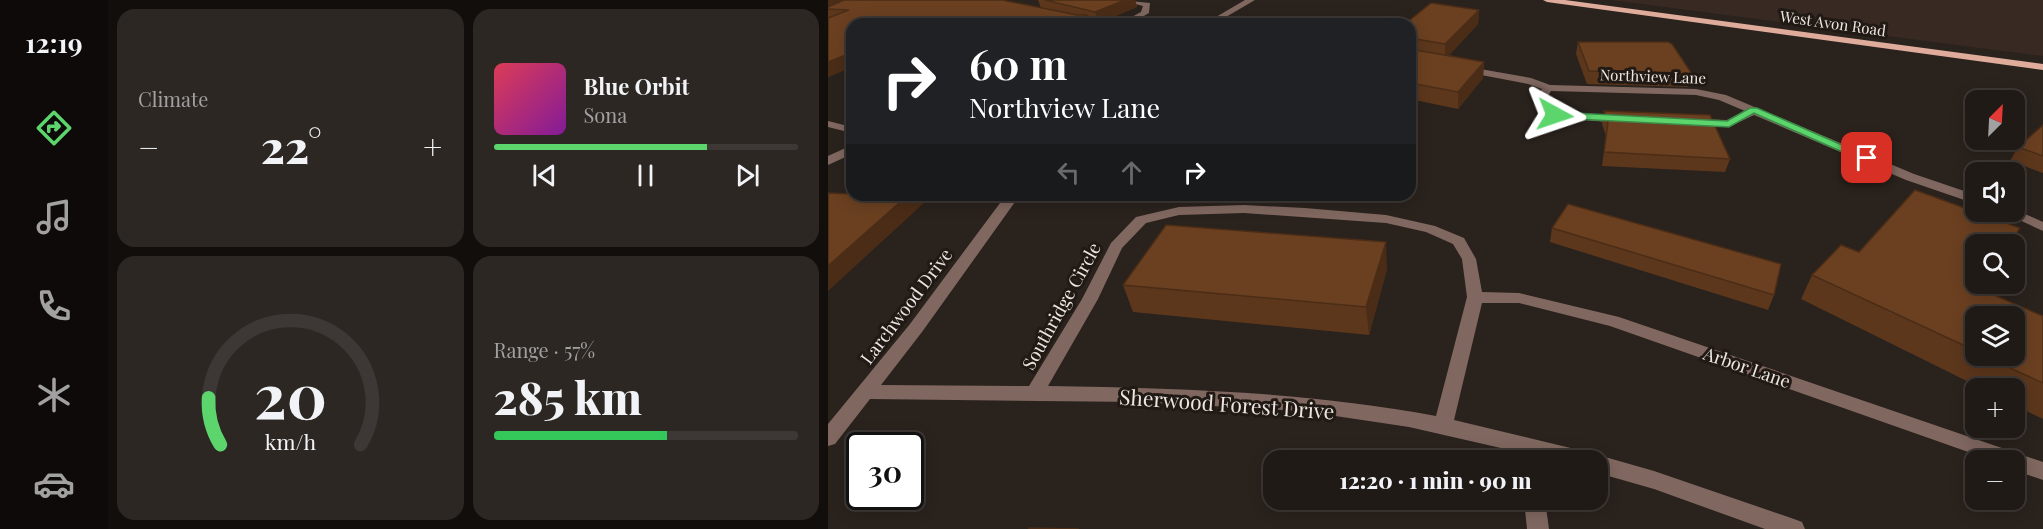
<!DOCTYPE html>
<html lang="en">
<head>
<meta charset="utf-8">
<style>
	body { margin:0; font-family:"Playfair Display",serif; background:#2d2723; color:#f1f3f6; height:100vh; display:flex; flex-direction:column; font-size:22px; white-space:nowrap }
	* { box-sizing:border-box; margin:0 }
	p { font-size:20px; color:#a2a1a1 }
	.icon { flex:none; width:33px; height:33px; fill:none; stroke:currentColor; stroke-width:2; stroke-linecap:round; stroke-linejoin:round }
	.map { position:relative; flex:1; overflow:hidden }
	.sheet { display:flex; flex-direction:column; gap:9px; padding:9px; background:#120e0c; width:720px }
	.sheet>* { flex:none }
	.guide { position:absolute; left:18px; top:18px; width:570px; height:183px; border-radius:18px; box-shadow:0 3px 15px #0003,0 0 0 2px #3d3835; background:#202124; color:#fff; overflow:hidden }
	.needle { width:39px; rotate:24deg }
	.tools { position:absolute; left:1137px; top:90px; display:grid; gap:12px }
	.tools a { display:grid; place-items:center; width:60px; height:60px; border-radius:12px; background:#201a16; box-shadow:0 3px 15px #0003,0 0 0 2px #3d3835; font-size:30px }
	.speed { position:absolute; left:18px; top:432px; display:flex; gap:12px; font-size:30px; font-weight:700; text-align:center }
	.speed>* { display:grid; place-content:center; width:78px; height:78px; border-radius:50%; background:#201a16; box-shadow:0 3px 15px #0003,0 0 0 2px #3d3835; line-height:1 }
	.speed .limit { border:3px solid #111; border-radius:9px; background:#fff; color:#111 }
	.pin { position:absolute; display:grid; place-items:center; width:51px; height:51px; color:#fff; margin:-26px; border-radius:12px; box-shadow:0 3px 9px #0006 }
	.me { position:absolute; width:66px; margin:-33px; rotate:95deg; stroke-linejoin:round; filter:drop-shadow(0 0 4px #0008) }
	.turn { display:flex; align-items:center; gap:21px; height:126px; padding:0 24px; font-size:27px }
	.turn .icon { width:78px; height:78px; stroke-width:2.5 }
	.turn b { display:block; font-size:42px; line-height:51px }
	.lanes { display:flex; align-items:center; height:57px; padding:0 24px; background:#0003; justify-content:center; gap:30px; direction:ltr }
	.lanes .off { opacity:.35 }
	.big { font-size:45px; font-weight:800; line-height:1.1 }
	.sheet .card { flex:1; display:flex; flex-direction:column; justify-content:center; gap:9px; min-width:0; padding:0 21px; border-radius:18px; background:#2d2723 }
	.sheet .dial { align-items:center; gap:0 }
	.dial svg { height:156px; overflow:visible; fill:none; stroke:#3d3835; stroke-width:7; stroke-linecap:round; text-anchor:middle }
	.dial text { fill:#f1f3f6; stroke:none }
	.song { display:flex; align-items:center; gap:18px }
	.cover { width:72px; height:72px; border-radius:9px; background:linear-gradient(135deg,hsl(350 70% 55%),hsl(290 70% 35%)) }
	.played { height:6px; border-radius:3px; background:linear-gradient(90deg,#5cd56d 70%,#3d3835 70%) }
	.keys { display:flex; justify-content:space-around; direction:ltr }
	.heat { display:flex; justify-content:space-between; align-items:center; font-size:33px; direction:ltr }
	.charge { height:9px; border-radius:4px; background:linear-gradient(90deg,#34c759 57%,#3d3835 0) }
	.sheet .tiles { flex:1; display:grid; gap:9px; grid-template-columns:repeat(2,1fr) }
	.trip { position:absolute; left:435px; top:450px; width:345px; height:60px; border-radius:18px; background:#201a16; box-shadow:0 3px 15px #0003,0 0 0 2px #3d3835; font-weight:800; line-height:60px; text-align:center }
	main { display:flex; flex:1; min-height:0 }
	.dock { display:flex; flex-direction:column; width:108px; justify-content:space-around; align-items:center; background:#0d0a09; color:#a2a1a1 }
	.dock .icon { width:42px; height:42px }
	.dock .selected { color:#5cd56d }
	.dock b { font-size:27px; color:#f1f3f6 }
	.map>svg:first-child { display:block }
	.built { fill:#382a22 }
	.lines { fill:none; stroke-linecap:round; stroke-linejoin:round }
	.minor { fill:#806860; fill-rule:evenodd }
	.major { fill:#dfac9c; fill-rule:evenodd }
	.wall { fill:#5c371c; fill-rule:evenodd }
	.shaded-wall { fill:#4b2d17 }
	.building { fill:#6b4021; stroke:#4b2d17; stroke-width:1.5 }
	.route { fill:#5cd56d; stroke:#3c8a47; stroke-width:1.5 }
	.labels { text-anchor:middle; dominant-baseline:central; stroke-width:6; stroke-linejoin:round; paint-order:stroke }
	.far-street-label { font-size:15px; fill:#ece6e2; stroke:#201914 }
	.street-label { font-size:18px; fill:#ece6e2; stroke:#201914 }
	.near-street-label { font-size:21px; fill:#ece6e2; stroke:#201914 }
</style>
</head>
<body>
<main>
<nav class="dock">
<b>12:19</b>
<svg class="icon selected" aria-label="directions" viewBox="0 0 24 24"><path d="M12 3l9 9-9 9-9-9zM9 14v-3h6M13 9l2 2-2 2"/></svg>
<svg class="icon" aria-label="music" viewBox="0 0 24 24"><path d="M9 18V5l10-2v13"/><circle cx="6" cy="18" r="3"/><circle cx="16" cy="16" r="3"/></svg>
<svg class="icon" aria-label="phone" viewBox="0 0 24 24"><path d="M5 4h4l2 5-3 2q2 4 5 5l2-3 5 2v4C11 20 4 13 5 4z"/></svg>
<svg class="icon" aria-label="climate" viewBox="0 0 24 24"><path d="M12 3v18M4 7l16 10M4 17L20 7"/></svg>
<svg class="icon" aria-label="car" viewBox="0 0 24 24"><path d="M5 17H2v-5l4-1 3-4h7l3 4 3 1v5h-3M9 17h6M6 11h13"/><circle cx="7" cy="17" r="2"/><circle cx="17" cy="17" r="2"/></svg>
</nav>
<section class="sheet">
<div class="tiles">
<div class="card"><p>Climate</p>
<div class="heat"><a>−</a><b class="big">22°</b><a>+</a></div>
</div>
<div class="card">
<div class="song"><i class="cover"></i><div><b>Blue Orbit</b><p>Sona</p></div></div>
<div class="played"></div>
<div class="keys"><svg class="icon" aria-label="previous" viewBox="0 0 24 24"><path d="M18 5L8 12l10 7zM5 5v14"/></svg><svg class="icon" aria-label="pause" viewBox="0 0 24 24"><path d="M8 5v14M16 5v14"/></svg><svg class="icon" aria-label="next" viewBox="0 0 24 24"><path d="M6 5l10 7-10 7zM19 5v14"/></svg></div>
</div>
<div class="card dial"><svg viewBox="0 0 100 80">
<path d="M14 69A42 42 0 1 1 86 69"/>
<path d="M14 69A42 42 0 0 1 8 45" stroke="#5cd56d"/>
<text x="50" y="56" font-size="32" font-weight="700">20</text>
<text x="50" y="72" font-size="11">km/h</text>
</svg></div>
<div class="card"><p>Range · 57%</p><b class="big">285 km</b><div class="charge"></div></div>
</div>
</section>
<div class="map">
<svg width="1215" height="529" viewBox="0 0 1215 529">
	<rect width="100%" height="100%" fill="#2a221d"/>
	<path class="built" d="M783,0H1215V56L1175,51Z"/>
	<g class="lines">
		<g class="minor">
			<path d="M292,0L322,3L321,13L302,24H276L300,19L313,12L315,6Z"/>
			<path d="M417,0H427L386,24H376Z"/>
			<path d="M635,66L703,78L722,85L868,89L898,95L1086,174L1148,195V204L1078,180L926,115L901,127L862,124L860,122L866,119L899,120L917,111L891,100L868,95L723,91L720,96L724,109L729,112L794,117L800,120L794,123L727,118L714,111L710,96L714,89L700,84L632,71L630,69Z"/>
			<path d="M0,121L24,127V133L0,127Z"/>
			<path d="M24,145V154L0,165V156Z"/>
			<path d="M178,195H192L94,332L53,385L201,386L254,299L283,243L308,217L351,207L416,205L477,208L558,215L607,226L636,238L648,259L654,292L691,293L791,317L1215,462V480L1186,470V460H1163L782,326L691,303H654L626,420L755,451L762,454L764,457L770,455L826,471L966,519L974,522L977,529H937L826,489L770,473V460H725L581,427L474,411L311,402L42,399L7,444L0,446V424L82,324ZM416,213L558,223L598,232L625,244L634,259L639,297L608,416C480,392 350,388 220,386L270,299L294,248L318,223L351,215Z"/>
			<path d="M1186,209L1215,222V231L1174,212H1186Z"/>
			<path d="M696,500H717L721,529H699Z"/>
		</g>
		<path class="major" d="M715,0H737L1215,64V70L719,2Z"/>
	</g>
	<g class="wall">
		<path d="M0,0L213,8L210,0H307L309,7L276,21L282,22L283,24H24V67L0,77Z"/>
		<path d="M651,10L650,24L621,55L656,62L655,78L630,109L582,99V24Z"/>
		<path d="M750,42L864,74L860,87L759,84L748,54Z"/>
		<path d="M776,111L902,159L897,172L774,166L778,136L774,124Z"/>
		<path d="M1215,125V173L1182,161L1190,147Z"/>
		<path d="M724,228L946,295L940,310L722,242Z"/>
		<path d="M1031,252L1154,290L1215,316V419L1186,405V388H1153L973,299L984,275ZM1148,316L1186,356H1148Z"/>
		<path d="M559,269L541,335L305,312L295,285Z"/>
	</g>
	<g class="shaded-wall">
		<path d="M0,0H26L0,9Z"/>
		<path d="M297,0H307L309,7L271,23L267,12Z"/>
		<path d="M651,10L650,24L617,60V44Z"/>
		<path d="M20,54L24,60V67L0,77V62Z"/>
		<path d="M656,62L655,78L630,109V92Z"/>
		<path d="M80,195H92L97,202L0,291V266Z"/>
		<path d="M558,242L559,269L541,335L538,307Z"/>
	</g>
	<g class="building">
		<path d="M16,0H174L249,15H260L257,16L282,22L279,24H24V54H20L0,62V18L21,10L0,9V7Z"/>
		<path d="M217,0H297L267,12Z"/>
		<path d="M603,3L651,10L617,44L582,38V24H577Z"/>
		<path d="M750,42H840L844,44L864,74L761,71Z"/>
		<path d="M582,49L656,62L630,92L582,83Z"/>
		<path d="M776,111L882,115L902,159L776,152L780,122Z"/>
		<path d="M1215,125V156L1190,147Z"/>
		<path d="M1087,190L1192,228L1182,244H1148V284H1158L1154,290L1215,316V383L1156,356H1186V316H1148V351L984,275L1013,245L1031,252Z"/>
		<path d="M0,193L24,194V195H80L0,266Z"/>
		<path d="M740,204L953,264L946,295L724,228Z"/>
		<path d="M338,225L558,242L538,307L295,285Z"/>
		<path d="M201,528L251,529H201Z"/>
	</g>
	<path class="route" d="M922,108H929L1044,158L1043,161H1035L926,113L901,127L727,118L722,115L727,112L899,121Z"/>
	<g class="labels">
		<g class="far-street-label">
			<text transform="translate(1005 23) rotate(8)">West Avon Road</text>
			<text transform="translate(825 76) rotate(2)">Northview Lane</text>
		</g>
		<g class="street-label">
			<text transform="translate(78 306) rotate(-53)">Larchwood Drive</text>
			<text transform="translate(233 306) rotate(-61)">Southridge Circle</text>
			<text transform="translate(919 367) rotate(19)">Arbor Lane</text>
		</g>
		<g class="near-street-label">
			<text transform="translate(399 403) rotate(4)">Sherwood Forest Drive</text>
		</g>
	</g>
</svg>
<div class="tools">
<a><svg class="needle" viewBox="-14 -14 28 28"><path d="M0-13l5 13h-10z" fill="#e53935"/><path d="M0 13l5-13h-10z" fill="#a2a1a1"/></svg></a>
<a><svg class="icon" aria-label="sound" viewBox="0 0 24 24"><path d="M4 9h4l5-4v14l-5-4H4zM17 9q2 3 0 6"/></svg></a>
<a><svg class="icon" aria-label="search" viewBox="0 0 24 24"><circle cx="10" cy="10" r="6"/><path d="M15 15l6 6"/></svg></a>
<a><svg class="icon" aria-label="layers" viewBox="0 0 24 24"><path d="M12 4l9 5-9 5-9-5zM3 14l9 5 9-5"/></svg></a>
<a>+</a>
<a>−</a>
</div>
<div class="speed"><div class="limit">30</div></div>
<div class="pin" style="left:1039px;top:158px;background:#d93025"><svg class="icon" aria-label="arrive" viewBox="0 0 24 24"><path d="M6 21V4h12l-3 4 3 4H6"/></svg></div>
<svg class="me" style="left:727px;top:115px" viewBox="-20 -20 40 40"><path d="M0-17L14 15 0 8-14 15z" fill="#5cd56d" stroke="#fff" stroke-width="4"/></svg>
<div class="trip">12:20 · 1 min · 90 m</div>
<div class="guide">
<div class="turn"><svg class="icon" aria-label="right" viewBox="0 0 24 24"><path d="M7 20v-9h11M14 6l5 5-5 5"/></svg><div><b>60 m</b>Northview Lane</div></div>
<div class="lanes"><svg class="icon off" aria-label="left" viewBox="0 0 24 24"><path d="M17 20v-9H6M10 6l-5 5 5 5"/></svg><svg class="icon off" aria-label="ahead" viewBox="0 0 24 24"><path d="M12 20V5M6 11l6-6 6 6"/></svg><svg class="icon" aria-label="right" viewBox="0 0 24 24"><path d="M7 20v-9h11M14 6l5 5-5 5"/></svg></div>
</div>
</div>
</main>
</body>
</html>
